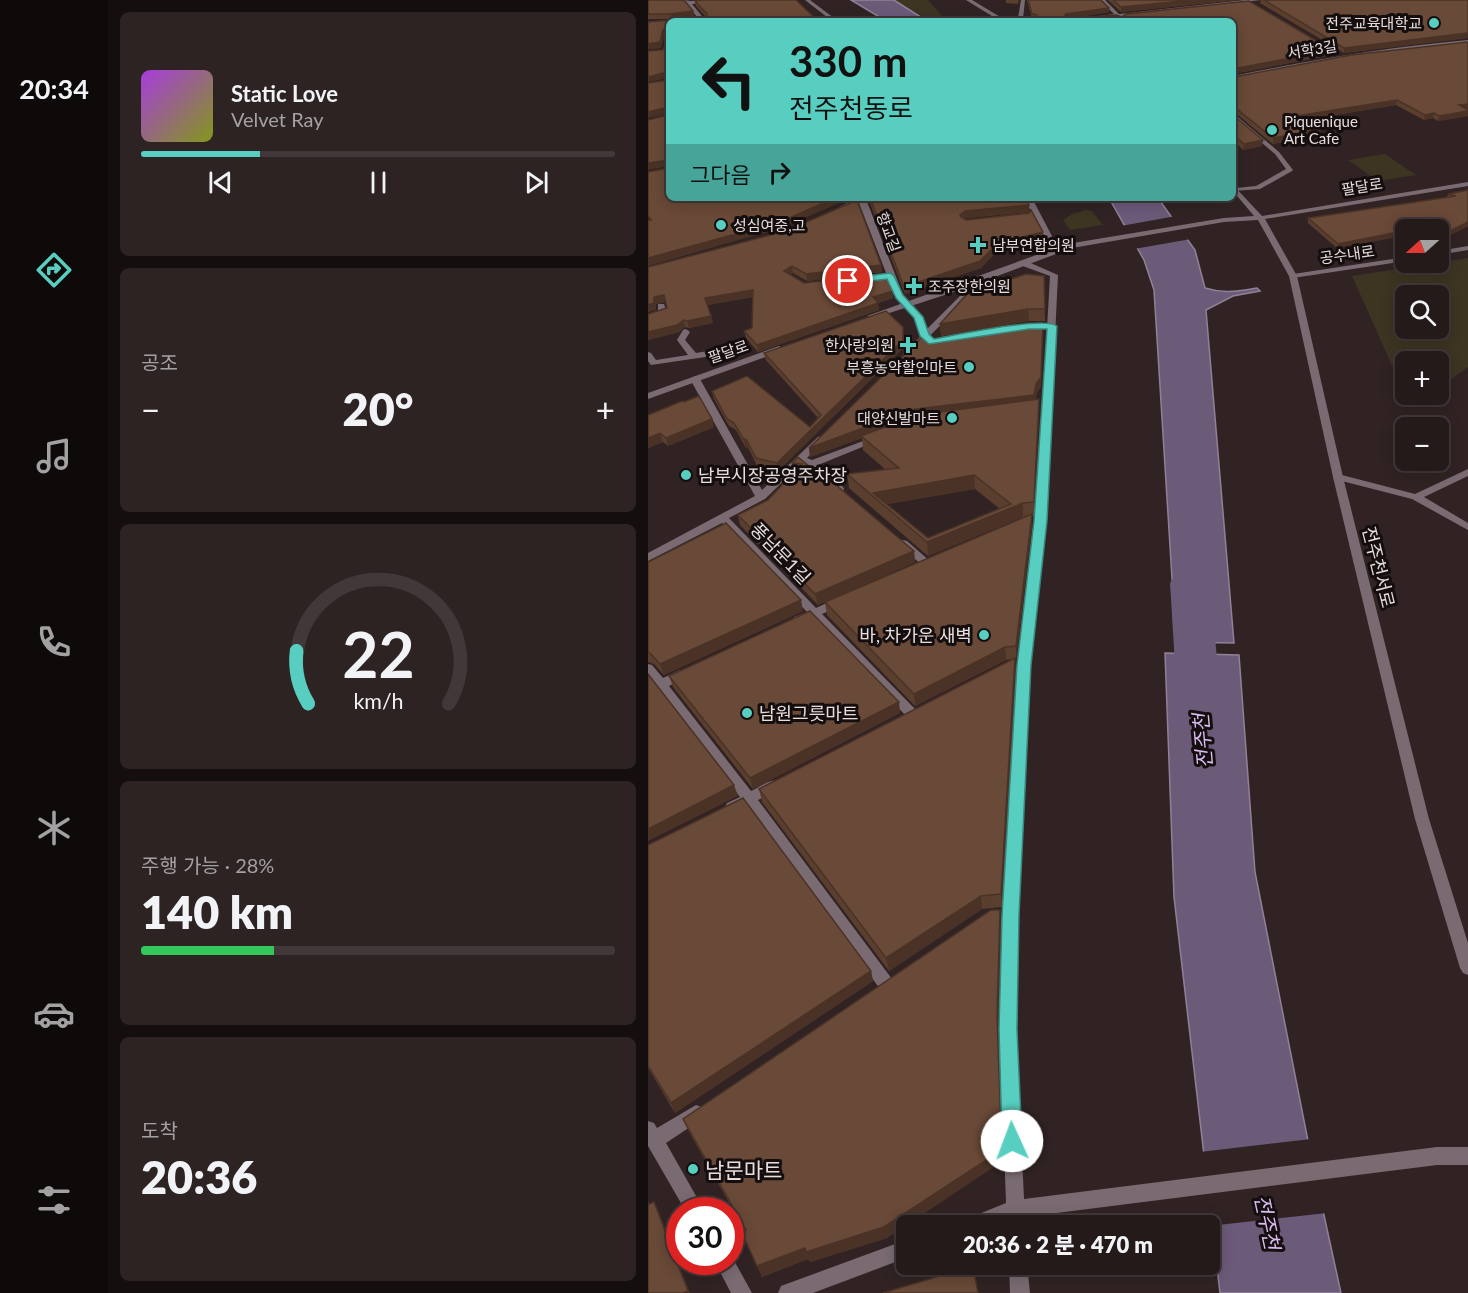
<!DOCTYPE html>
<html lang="ko">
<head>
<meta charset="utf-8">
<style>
	body { margin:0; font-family:Lato,"Noto Sans KR",sans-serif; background:#2d2323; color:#f1f3f6; height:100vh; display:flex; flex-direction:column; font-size:22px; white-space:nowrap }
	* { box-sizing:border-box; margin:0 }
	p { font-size:20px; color:#a3a1a2 }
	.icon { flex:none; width:33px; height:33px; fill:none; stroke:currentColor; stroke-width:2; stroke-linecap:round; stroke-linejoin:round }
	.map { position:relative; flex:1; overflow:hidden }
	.details { display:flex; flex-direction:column; gap:12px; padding:12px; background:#140e0e; width:540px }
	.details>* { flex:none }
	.guide { position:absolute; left:18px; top:18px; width:570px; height:183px; border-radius:9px; box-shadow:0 3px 15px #0003,0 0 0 2px #423839; background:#58cec0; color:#111; overflow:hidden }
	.needle { width:39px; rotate:249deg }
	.buttons { position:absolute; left:747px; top:219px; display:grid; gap:12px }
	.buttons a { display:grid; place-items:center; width:54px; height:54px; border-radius:9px; background:#251a1a; box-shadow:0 3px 15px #0003,0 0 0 2px #423839; font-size:30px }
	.speed { position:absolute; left:18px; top:1197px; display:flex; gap:12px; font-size:30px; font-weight:700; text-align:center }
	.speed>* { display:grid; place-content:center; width:78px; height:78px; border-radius:50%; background:#251a1a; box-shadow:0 3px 15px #0003,0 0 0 2px #423839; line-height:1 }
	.speed .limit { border:9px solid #d22; background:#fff; color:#111 }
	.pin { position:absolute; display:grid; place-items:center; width:51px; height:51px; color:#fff; margin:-26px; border:3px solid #fff; border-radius:50%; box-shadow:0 2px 6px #0007 }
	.me { position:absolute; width:66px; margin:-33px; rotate:358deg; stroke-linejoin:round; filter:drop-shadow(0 0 4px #0008) }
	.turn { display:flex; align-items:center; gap:21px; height:126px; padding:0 24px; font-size:27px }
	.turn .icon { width:78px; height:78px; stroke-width:2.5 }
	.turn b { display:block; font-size:42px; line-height:51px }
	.then { display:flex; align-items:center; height:57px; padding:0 24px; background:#0003; gap:12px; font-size:22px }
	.big { font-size:45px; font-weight:800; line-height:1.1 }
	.details .card { flex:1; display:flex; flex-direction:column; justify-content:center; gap:9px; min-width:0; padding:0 21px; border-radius:9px; background:#2d2323 }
	.details .dial { align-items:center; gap:0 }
	.dial svg { height:156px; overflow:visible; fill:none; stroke:#423839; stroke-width:7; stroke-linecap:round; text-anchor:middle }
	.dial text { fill:#f1f3f6; stroke:none }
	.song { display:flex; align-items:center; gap:18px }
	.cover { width:72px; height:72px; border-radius:9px; background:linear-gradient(135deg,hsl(280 70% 55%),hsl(70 70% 35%)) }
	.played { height:6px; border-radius:3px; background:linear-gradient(90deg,#58cec0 25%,#423839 25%) }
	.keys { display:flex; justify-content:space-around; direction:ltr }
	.heat { display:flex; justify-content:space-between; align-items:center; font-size:33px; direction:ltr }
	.charge { height:9px; border-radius:4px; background:linear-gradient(90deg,#34c759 28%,#423839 0) }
	.trip { position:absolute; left:248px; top:1215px; width:324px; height:60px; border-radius:9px; background:#251a1a; box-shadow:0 3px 15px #0003,0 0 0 2px #423839; font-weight:800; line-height:60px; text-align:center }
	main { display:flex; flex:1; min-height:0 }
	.menu { display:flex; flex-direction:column; width:108px; justify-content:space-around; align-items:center; background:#0f0a0a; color:#a3a1a2 }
	.menu .icon { width:42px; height:42px }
	.menu .on { color:#58cec0 }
	.menu b { font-size:27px; color:#f1f3f6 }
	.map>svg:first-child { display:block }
	.green { fill:#3d3422; fill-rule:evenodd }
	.water { fill:#6c5a79; stroke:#918197; stroke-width:1.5 }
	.pier { fill:#312323 }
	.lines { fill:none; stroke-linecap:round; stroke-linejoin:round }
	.river { fill:#6c5a79; fill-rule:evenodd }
	.minor { fill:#7a6b73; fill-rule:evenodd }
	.tertiary { fill:#7a6b73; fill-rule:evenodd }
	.wall { fill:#5a3f2f; fill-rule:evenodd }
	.shaded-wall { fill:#4a3326 }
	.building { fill:#694937; stroke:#4a3326; stroke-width:1.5; fill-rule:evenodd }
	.route { fill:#58cec0; stroke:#39867d; stroke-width:1.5 }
	.poi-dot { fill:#58cec0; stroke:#150e0e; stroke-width:2 }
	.labels { text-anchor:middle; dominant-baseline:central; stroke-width:6; stroke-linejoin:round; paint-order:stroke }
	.far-poi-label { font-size:15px; fill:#e7dddd; stroke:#150e0e; text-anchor:end }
	.far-street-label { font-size:15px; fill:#e7dddd; stroke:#150e0e }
	.poi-label { font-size:18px; fill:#e7dddd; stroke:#150e0e; text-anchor:start }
	.street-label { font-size:18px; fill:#e7dddd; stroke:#150e0e }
	.water-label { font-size:20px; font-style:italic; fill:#dcbcf3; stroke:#150e0e }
	.near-poi-label { font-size:21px; fill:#e7dddd; stroke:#150e0e; text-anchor:start }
</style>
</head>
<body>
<main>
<nav class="menu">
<b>20:34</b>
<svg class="icon on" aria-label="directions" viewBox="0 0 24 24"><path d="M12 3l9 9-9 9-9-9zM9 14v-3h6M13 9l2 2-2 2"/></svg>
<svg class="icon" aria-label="music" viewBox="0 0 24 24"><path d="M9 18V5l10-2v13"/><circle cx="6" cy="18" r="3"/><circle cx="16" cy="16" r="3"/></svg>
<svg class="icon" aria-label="phone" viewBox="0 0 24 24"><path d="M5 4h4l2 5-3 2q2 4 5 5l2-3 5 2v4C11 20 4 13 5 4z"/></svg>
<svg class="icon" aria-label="climate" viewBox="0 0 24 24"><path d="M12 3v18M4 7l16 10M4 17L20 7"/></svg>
<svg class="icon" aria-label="car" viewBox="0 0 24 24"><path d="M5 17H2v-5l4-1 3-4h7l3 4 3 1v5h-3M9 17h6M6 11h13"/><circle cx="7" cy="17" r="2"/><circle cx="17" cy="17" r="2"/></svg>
<svg class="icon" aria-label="filters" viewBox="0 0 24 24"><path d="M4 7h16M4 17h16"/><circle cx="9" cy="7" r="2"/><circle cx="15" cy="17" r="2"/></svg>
</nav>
<section class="details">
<div class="card">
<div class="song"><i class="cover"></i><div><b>Static Love</b><p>Velvet Ray</p></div></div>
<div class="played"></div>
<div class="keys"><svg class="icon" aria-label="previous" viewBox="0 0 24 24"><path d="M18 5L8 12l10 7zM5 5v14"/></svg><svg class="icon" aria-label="pause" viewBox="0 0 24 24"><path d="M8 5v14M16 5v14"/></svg><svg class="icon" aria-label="next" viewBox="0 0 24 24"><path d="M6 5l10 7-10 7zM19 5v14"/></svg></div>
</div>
<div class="card"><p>공조</p>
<div class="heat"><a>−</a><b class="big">20°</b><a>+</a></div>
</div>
<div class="card dial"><svg viewBox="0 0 100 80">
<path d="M14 69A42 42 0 1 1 86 69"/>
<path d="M14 69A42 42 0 0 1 8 42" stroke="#58cec0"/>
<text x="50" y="56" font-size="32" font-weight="700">22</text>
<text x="50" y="72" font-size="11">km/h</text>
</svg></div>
<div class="card"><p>주행 가능 · 28%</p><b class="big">140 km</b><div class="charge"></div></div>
<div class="card"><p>도착</p><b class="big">20:36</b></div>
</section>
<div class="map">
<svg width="820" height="1293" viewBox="0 0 820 1293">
	<rect width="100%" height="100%" fill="#312323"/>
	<g class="green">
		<path d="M246,0H280L296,18L302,21H279Z"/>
		<path d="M737,154L768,175L730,181L700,160Z"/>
		<path d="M437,210L444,211L455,225L422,230L415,220L424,214Z"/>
		<path d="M820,258V367L791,388L790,362H758V394L782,395L763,408L704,276ZM758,296H790V328H758Z"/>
	</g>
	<g class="water">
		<path d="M203,0H246L279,21H238Z"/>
		<path d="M461,198H510L547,250L557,288C576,294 590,291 609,288L612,291L585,296L558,310L586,643L528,642L506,290L496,260Z"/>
		<path d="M517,653L591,655L607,872L662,1151L693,1293H572L526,897Z"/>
	</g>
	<g class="pier">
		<path d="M528,216L543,239L486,249L473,226Z"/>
		<path d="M663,1139L679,1213L561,1226L552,1152Z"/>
	</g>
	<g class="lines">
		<path class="river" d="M542,570L556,574L562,583L574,713L568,724L552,729L536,724L530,713L522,583L528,574Z"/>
		<g class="minor">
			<path d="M36,0L42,1L79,0L44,4L58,21H52L39,4H35Z"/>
			<path d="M157,0H162L190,21H184Z"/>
			<path d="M373,0H377L375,19L365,21L370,18Z"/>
			<path d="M452,0H457L471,14L597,0H613L474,16L476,18L473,20L469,17L452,18V16L466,14Z"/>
			<path d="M21,34V50L18,53L15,51L18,36Z"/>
			<path d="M820,40V44L702,58L585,80V76C663,60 741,47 820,40Z"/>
			<path d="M585,113L631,152L645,170L644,171L612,189L586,191L585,189L588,188L608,186L638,169L627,154L585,118Z"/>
			<path d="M209,198L218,199L255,295L274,315L279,329L314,294L306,290V286H312L323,294L267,351L260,349L273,336L267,318L247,296L211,203L195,209L191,207Z"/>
			<path d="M376,198H384L406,240L414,249L413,251H407L399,241Z"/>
			<path d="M820,246V250L790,255V251Z"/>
			<path d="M758,257V261L645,278L641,276L645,274Z"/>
			<path d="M372,261H378L410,275L398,521L382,665L370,915L368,1029L376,1199L789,1147H820V1165H789L377,1217V1226H359V1221L347,1226H313L316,1220L358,1203L352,1029L356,915L370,665L388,521L402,276L372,265Z"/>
			<path d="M10,304H16L19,314L0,320V314L10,312Z"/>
			<path d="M38,329L42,332L37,340L48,353L72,349L84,357L80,360L71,355L3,365L0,361V352L3,353L8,360L40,355L29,340L35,330Z"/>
			<path d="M47,376L52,379L114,490L170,437L173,436L178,439L159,458L164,460L226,437L229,436L234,439L170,465L195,487L196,489L195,491H187L155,462L117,499L81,518L168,608L187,599H195L197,602L195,605L174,614L269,711L270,714L269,717H259L165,618L150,624L146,623L144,620L146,617L159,612L74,523L0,561V553L107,496L42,379Z"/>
			<path d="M820,469V476L776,497L820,523V530L764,499L686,479L685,477L690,474L767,494Z"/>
			<path d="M255,540L259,541L283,562L285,564L283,566H275L251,545L250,543L251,541Z"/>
			<path d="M0,664L4,665L15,678L32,670H40L42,673L40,676L21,686L103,791C112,787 122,778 132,781L134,785L132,789L110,800L244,979L246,984L244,989L238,991L232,989L99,806L84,812L79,811L77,807L79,803L92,797L0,677Z"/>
			<path d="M48,1105L54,1107L57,1113L54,1119L18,1143L56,1210H37L0,1146V1121L6,1123L9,1128Z"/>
			<path d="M258,1240V1258L165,1293H130L133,1286Z"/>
			<path d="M83,1255L104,1293H83L67,1262H82Z"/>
			<path d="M361,1264H379L382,1293H362Z"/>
		</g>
		<g class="tertiary">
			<path d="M318,0H324L359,21H352Z"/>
			<path d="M820,182V186L617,219L649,276L695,477L781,819L820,943V975L815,973L812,968L767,819L685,477L641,276L610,220L576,222L424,248L312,290L226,318L219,316L419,244L576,218L606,216L585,191V185L614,216Z"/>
			<path d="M131,346L135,349L134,351L0,399V393Z"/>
		</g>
	</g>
	<g class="wall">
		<path d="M0,0H34L37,1L45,11L46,16L38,17H58L48,6L47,1L148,0L170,21H21V32L16,36L13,48L0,49V22L22,20V19H0Z"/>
		<path d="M358,0H371L370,4L358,3Z"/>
		<path d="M379,0H453L461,8V12L420,19L468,15L474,17L478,14L601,1L684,50L683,55L585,74V21H390L387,19H384Z"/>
		<path d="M460,0H590L473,12Z"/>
		<path d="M613,0H820V38L696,53L612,3Z"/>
		<path d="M586,77L818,109L820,110V116L790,121L785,118L776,120L748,105L657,120L672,134L625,144L585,111Z"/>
		<path d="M585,115L614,146L595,150L585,140Z"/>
		<path d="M820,190V226L790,241L758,230V244L749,237L689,248L660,223V218L799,198L800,194Z"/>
		<path d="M219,198H377L381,205V212L318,218L316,219L395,239L350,250L333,268L257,294L220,198Z"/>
		<path d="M233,265L234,272L159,281L145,273L142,275L156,283L245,291V298L230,303L231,310L110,352L98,338L96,331L104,328L105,297L59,305L65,323L41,328L37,327L31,332L0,340V314L19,308L17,302L8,304V310L0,267Z"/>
		<path d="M396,276L397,321H381L293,336L292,324Z"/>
		<path d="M395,323L393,386L389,393L387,400L391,399V413L386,516H384V526L368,659H367L368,671L354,907L334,909L241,971L114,802L111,789L365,659L358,660L267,706L179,615L177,602L378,517H375L280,556L201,488L199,474L238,470L215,450L214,438L162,457L161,448L284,339ZM327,489L352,509L280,538L239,504Z"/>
		<path d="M256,347L131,470L109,466L100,447L98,448L88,430L81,426L66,399L64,391L162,427L170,418L118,360L116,353Z"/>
		<path d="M0,415L66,427L20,446L15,442L0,448Z"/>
		<path d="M150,457L266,551L267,562L170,605L92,525L90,515L120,500L146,473L144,463Z"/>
		<path d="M0,562L155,611L16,675L6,664L0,662Z"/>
		<path d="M21,676L252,713L105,789L25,687Z"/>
		<path d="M0,845L223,971L225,981L27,1113L0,1068Z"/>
		<path d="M353,923L350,1029L354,1165L350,1164L239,1238L162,1262L160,1259L114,1277L97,1231L40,1130L35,1119Z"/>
	</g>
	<g class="shaded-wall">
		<path d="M545,0H590L473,12V7Z"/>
		<path d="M461,8V12L418,19L416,17L418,14Z"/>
		<path d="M45,11L46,16L24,19L23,14Z"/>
		<path d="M20,26L21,32L16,36L13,48L0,49V44Z"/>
		<path d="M820,33V38L696,53V48Z"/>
		<path d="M684,50L683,55L585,74V69Z"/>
		<path d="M19,72L21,78L0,82V77Z"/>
		<path d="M749,100L748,105L649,121V116Z"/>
		<path d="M820,104V109L810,111L811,105Z"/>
		<path d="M21,107V114L0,118V112Z"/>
		<path d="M820,111V116L790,121L791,116Z"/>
		<path d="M786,113L785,118L776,120L777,115Z"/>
		<path d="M673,129L672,134L625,144V138Z"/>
		<path d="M615,140L614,146L595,150L596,144Z"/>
		<path d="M21,160V166L0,170V163Z"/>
		<path d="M187,198H203L133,228L0,266V258Z"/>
		<path d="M381,205V212L318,218L312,221V215L317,211Z"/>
		<path d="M820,222V226L790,241V237Z"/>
		<path d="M395,232V239L350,250L333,268L257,294L256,287L350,243Z"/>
		<path d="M750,232L749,237L689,248L690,244Z"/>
		<path d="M233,265L234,272L159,281L158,274Z"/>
		<path d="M144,266L145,273L137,278L136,271Z"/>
		<path d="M105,290L106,297L58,305L57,298Z"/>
		<path d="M245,291V298L225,304V297Z"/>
		<path d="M16,295L17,302L8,304V310L0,312V305L6,297Z"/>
		<path d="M230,303L231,310L110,352L109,345Z"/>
		<path d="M380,309L381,321L293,336L292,324Z"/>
		<path d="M63,316L65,323L41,328L39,321Z"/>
		<path d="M36,320L37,327L31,332L0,340V332Z"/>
		<path d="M395,323L393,386L389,393L387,404L213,436L214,438L162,457L161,448Z"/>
		<path d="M255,327L256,347L131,470L129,463Z"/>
		<path d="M391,399V413L386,516V502Z"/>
		<path d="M64,419L66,427L20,446L18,438Z"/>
		<path d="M12,433L15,442L0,448V438Z"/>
		<path d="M98,439L100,447L98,448L96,440Z"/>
		<path d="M326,475L327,489L235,505L225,493Z"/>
		<path d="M375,503V517L280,556L279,542Z"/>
		<path d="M384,514V526L368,659V646Z"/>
		<path d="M266,551L267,562L170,605L167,594Z"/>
		<path d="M153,600L155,611L16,675L12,664Z"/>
		<path d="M357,647L358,660L267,706L266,694Z"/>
		<path d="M367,658L368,671L354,907L353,894Z"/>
		<path d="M251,702L252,713L105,789L102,778Z"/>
		<path d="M86,785L90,796L0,841V829Z"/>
		<path d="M333,896L334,909L241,971L238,958Z"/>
		<path d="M352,910L353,923L350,1029L354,1165L349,1017Z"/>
		<path d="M223,971L225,981L27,1113L23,1103Z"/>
		<path d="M349,1153L350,1164L239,1238L162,1262L160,1259L114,1277L109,1266Z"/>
		<path d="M6,1202L10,1210L42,1293H35Z"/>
	</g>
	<g class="building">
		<path d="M0,0H32L37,1L45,11L23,14H0Z"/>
		<path d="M54,0H148L170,21H21V27L20,26L15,30L12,42L0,44V22L22,20L23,17H59V14L47,1Z"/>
		<path d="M380,0H453L461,8L418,14L416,17L418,19L468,15L474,17L478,14L601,1L684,50L585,69V21H396L387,14H384Z"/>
		<path d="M465,0H545L473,7Z"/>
		<path d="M616,0H820V33L696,48Z"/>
		<path d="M820,42V104L811,105L820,110V111L791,116L786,113L777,115L749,100L649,116L673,129L625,138L585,106V108V76L586,77L703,55Z"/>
		<path d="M21,49V73L19,72L0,77V51Z"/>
		<path d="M21,80V107L0,112V83Z"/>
		<path d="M21,109V160L0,163V120L20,115Z"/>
		<path d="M585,115L615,140L596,144L585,134Z"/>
		<path d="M21,160V198H187L132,222L0,258V220H3L0,216V172L20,168Z"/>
		<path d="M820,190V222L790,237V230H758V238L750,232L690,244L660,218L808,196L800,194Z"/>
		<path d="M222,198H377L381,205L317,211L312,215L313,217L318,220L381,213L383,210L395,232L350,243L332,261L256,287Z"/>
		<path d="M209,200L233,265L158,274L144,266L136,271L156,283L237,274L245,291L225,297L230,303L109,345L96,331L104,328L105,290L57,298L63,316L39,321L36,320L29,325L0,332V314L19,308L16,295L6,297V303L0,305V267L119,236L154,224Z"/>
		<path d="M378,274L396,276L397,309H380L292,324L319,294Z"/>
		<path d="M238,311L255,327V340L129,463L108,458L98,439L96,440L86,423L79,419L64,391L99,376L162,427L173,415L116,353Z"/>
		<path d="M381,323H395L393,377L388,384L386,395L267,409L161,448L273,338L284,339Z"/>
		<path d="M51,396L64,419L18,438L12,433L0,438V415L34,401L36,402Z"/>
		<path d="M391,399L386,502L375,503L279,542L199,474L251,468L213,436L269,415ZM326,475L363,504L280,538L225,493Z"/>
		<path d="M150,457L178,480L181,479L266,551L167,594L90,515L120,500L154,464L144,463Z"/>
		<path d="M384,514L368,646L357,647L266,694L177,602Z"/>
		<path d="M78,523L153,600L12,664L2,653L0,652V562Z"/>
		<path d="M162,611L251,702L102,778L21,676Z"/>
		<path d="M367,658L353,894L333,896L238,958L111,789Z"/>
		<path d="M0,674L86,785L0,829Z"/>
		<path d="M95,798L223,971L23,1103L0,1066V845Z"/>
		<path d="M343,910H352L349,1017L354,1153H349L236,1227L158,1252L157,1248L109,1266L94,1233L98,1230L35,1119Z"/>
		<path d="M0,1202L1,1204L6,1202L40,1291L35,1293H0Z"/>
		<path d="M325,1266L330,1293H235Z"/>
	</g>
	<path class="route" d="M242,273L246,276L255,295L275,317L281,334L286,339C308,335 396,316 409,326L399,521L383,665L371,915L369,1029L374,1141L371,1148L364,1151L357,1148L354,1141L351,1029L354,915L369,665L386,521L399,329H381L281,344L272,336L266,318L248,298L239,279L200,284L195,281L200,278Z"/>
	<g class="poi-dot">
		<circle cx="786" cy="23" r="6"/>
		<circle cx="624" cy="130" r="6"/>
		<circle cx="73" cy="225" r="6"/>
		<path d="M327 236h6v6h6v6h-6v6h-6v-6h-6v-6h6z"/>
		<path d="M263 277h6v6h6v6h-6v6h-6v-6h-6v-6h6z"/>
		<path d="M257 336h6v6h6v6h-6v6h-6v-6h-6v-6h6z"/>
		<circle cx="321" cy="367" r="6"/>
		<circle cx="304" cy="418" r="6"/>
		<circle cx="38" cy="475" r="6"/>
		<circle cx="336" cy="635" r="6"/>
		<circle cx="99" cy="713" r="6"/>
		<circle cx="45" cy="1169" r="6"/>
	</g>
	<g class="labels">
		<g class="far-poi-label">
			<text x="774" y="23">전주교육대학교</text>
			<text x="636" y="121" text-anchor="start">Piquenique<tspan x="636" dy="17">Art Cafe</tspan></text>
			<text x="85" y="225" text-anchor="start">성심여중,고</text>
			<text x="344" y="245" text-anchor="start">남부연합의원</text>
			<text x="280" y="286" text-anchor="start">조주장한의원</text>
			<text x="246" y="345">한사랑의원</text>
			<text x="309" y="367">부흥농약할인마트</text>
			<text x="292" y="418">대양신발마트</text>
		</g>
		<g class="far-street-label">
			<text transform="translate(664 49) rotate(-9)">서학3길</text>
			<text transform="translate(714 186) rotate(-9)">팔달로</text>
			<text transform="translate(241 232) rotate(70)">향교길</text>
			<text transform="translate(699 254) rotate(-8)">공수내로</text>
			<text transform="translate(80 351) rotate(-19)">팔달로</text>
		</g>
		<g class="poi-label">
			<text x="50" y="475">남부시장공영주차장</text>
			<text x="324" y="635" text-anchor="end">바, 차가운 새벽</text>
			<text x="111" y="713">남원그릇마트</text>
		</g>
		<g class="street-label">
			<text transform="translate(133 553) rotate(46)">풍남문1길</text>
			<text transform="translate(731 567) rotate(76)">전주천서로</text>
		</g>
		<g class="water-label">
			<text transform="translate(554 741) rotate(-95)">전주천</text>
			<text transform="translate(620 1222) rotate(78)">전주천</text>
		</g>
		<g class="near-poi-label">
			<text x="57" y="1169">남문마트</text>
		</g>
	</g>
</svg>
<div class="buttons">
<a><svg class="needle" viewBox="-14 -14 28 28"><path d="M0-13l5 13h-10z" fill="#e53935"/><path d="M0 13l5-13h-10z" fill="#a3a1a2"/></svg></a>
<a><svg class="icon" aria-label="search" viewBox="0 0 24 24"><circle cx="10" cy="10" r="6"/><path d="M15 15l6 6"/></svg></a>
<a>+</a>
<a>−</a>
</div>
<div class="speed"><div class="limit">30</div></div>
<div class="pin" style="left:200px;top:281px;background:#d93025"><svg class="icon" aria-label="arrive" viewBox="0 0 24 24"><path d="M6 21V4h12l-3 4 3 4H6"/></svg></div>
<svg class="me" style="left:364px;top:1141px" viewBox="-20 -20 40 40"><circle r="19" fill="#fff"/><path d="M0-13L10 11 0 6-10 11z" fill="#58cec0"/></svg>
<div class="trip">20:36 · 2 분 · 470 m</div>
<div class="guide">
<div class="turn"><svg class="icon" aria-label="left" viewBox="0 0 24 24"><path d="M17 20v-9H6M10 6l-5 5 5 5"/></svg><div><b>330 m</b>전주천동로</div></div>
<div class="then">그다음<svg class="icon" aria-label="right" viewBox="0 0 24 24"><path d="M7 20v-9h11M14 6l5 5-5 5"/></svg></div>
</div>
</div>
</main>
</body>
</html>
